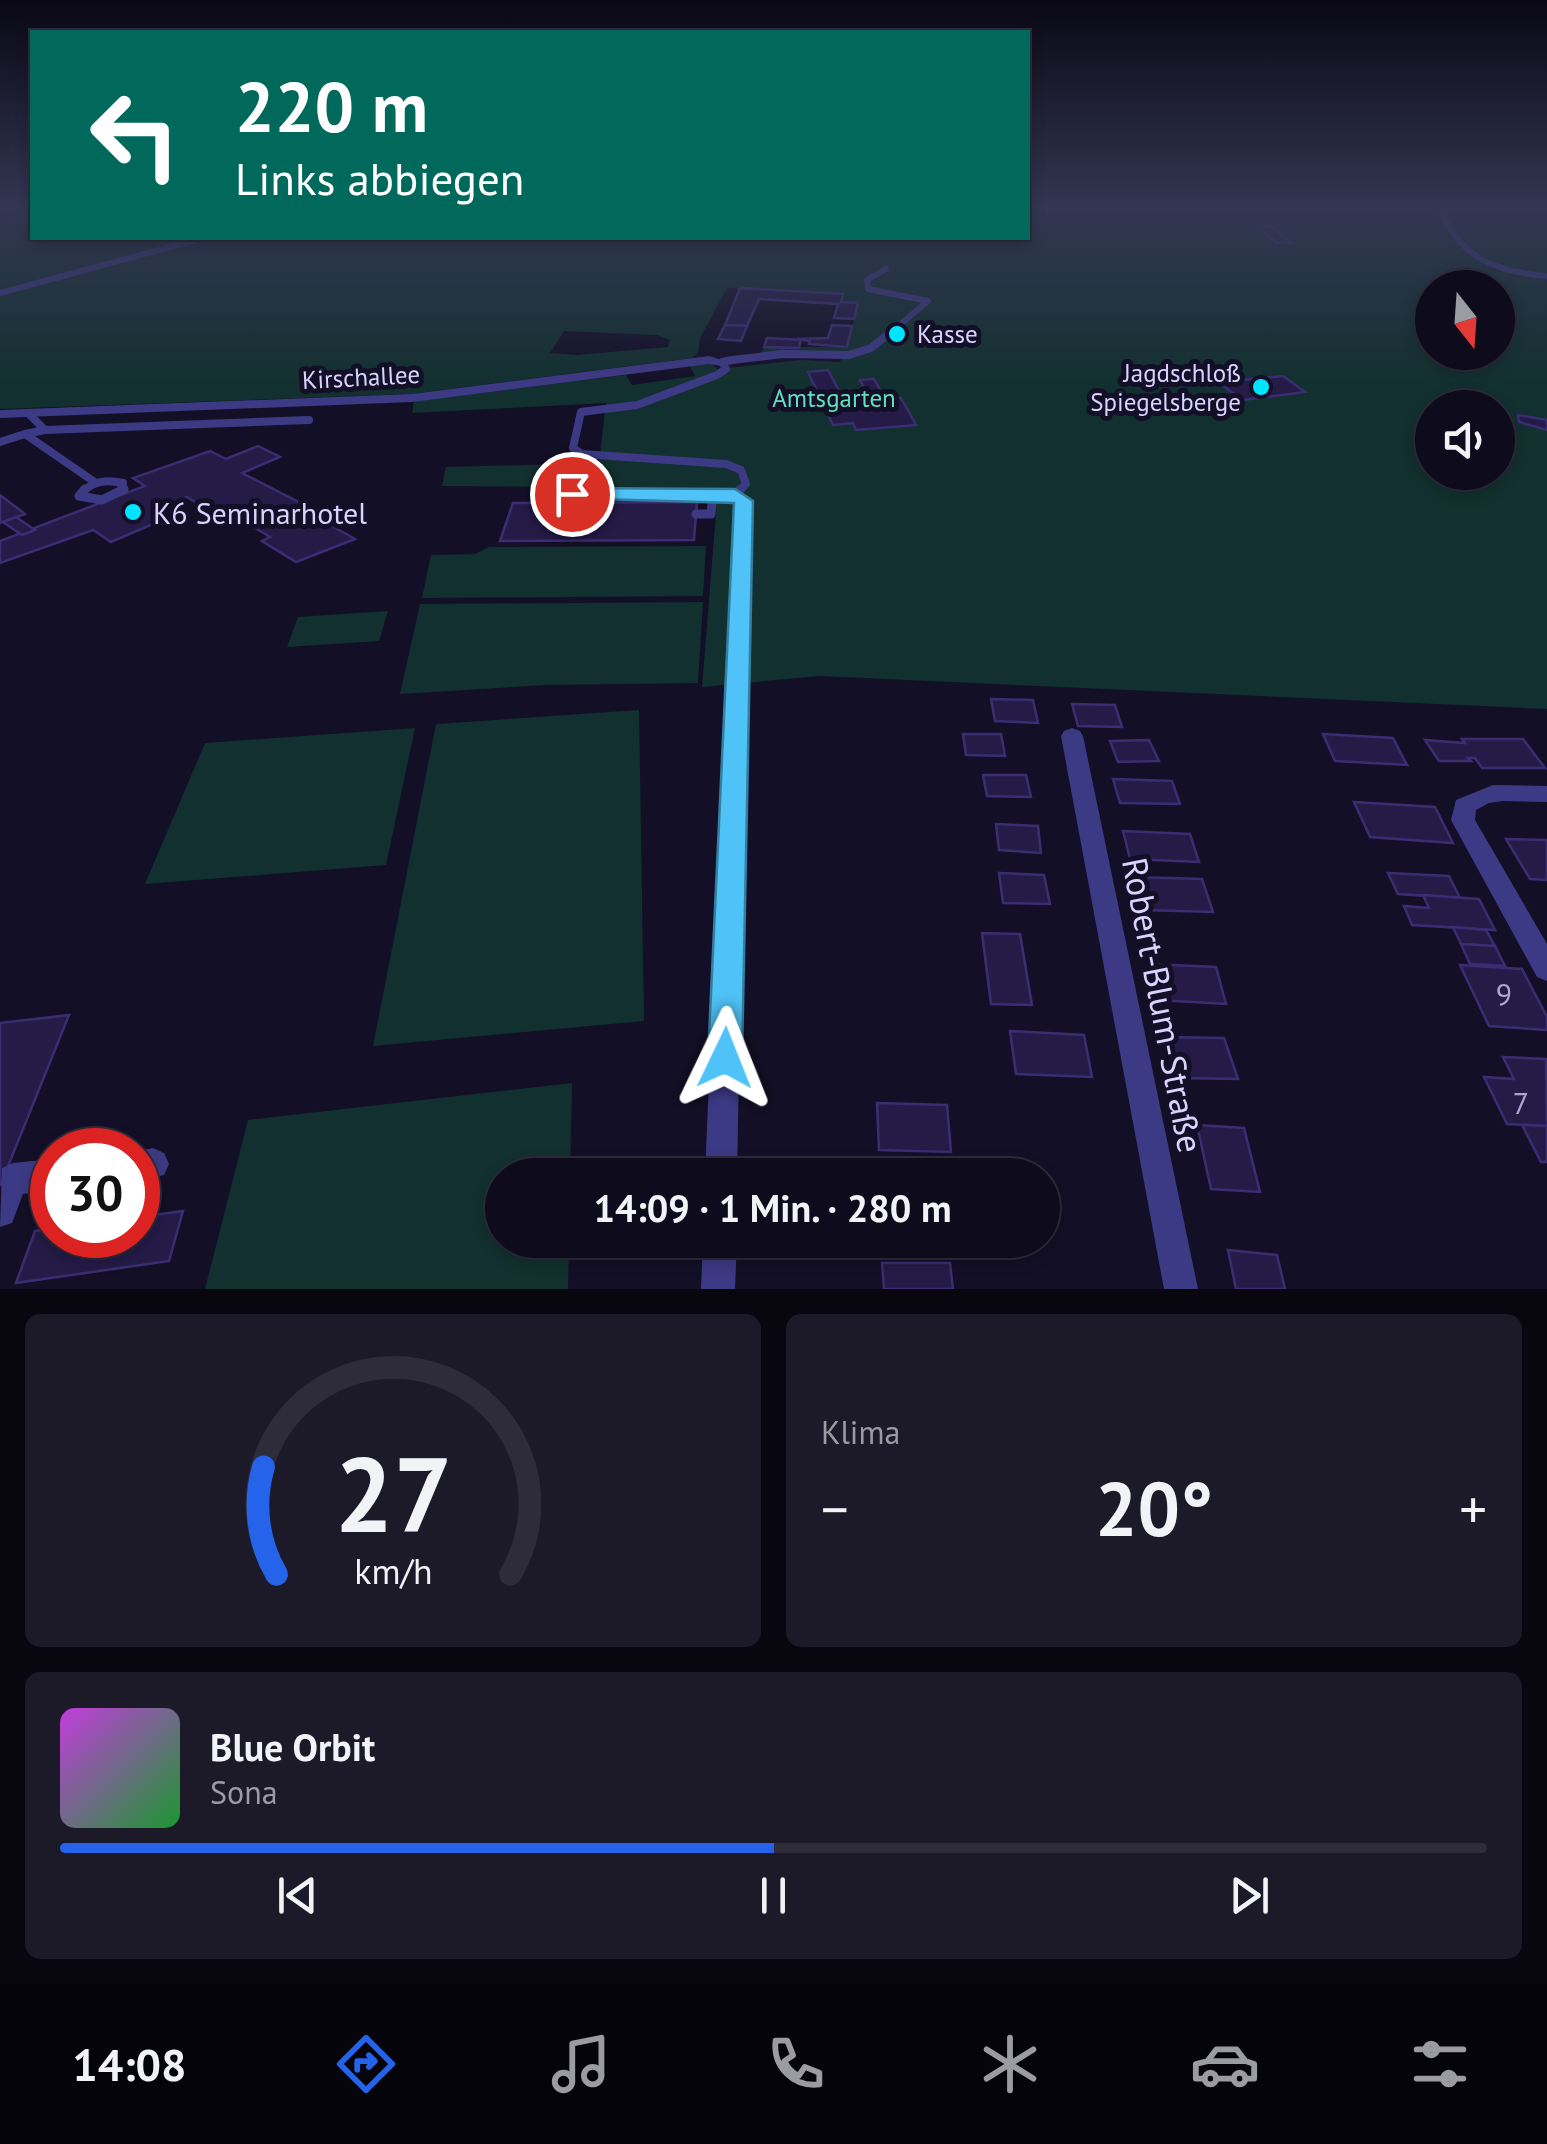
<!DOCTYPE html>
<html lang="de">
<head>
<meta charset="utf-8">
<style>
	body { margin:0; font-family:"PT Sans",sans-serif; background:#1c1929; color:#f1f3f6; height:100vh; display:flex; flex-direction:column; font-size:38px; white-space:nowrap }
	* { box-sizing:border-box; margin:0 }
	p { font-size:32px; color:#9b9ba3 }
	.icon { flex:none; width:55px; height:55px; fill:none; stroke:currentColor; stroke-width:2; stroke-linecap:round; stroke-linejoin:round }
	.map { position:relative; height:1289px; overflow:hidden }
	.drawer { display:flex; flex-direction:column; gap:25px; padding:25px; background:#08060f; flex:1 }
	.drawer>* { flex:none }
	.top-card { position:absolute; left:30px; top:30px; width:1000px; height:210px; border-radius:0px; box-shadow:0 5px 15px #0003,0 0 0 2px #2e2b3b; background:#00695c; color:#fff; overflow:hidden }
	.needle { width:65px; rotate:163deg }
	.fabs { position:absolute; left:1415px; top:270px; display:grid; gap:20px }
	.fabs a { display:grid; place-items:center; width:100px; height:100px; border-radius:50%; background:#0e0b1c; box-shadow:0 5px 15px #0003,0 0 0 2px #2e2b3b; font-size:50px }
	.speed { position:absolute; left:30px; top:1128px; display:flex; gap:20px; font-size:50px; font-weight:700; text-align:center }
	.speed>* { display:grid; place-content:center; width:130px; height:130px; border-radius:50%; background:#0e0b1c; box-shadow:0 5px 15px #0003,0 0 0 2px #2e2b3b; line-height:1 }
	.speed .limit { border:15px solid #d22; background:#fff; color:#111 }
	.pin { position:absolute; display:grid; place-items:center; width:85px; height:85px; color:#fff; margin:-42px; border:5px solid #fff; border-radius:50%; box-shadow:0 2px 10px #0007 }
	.me { position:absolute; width:110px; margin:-55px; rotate:2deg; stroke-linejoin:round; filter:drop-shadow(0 0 8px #0008) }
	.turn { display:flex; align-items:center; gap:35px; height:210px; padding:0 40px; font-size:45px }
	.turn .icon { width:130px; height:130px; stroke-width:2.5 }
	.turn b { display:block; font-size:70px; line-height:85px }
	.big { font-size:75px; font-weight:600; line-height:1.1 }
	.drawer .tile { flex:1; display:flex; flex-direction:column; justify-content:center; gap:15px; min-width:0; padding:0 35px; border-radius:15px; background:#1c1929 }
	.drawer .dial { align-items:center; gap:0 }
	.dial svg { height:260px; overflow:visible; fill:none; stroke:#2e2b3b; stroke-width:7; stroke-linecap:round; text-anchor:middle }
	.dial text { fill:#f1f3f6; stroke:none }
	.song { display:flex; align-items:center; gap:30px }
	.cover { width:120px; height:120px; border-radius:15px; background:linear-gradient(135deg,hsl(290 70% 55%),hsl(130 70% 35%)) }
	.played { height:10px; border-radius:5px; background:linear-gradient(90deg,#2563eb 50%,#2e2b3b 50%) }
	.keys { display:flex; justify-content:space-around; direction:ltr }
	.heat { display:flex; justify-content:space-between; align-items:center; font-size:55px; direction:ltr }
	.drawer .tiles { flex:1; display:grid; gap:25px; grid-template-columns:1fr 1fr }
	.tile:last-child { grid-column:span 2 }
	.trip { position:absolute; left:485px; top:1158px; width:575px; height:100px; border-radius:50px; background:#0e0b1c; box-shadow:0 5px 15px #0003,0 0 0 2px #2e2b3b; font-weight:600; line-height:100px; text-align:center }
	.tab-bar { display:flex; height:160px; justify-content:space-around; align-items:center; background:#06040b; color:#9b9ba3 }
	.tab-bar .icon { width:70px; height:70px }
	.tab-bar .active { color:#2563eb }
	.tab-bar b { font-size:45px; color:#f1f3f6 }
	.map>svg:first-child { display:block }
	.green { fill:#12302f; fill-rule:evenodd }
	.building { fill:#241b47; stroke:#3b2d73; stroke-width:2.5 }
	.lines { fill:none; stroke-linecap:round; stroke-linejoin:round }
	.service-far3 { stroke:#3d3a85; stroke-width:6 }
	.service-far2 { stroke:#3d3a85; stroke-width:8 }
	.service-far1 { stroke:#3d3a85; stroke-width:9 }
	.service { stroke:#3d3a85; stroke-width:12 }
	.minor { fill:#3d3a85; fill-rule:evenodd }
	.route { fill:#4fc3f7; stroke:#337fa1; stroke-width:2.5 }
	.poi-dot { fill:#00e5ff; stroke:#130f26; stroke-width:4 }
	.labels { text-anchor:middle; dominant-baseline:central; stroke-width:10; stroke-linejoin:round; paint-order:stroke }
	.far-poi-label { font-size:25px; fill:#d9d4ff; stroke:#130f26; text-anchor:start }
	.far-street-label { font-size:25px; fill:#d9d4ff; stroke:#130f26 }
	.far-park-label { font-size:25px; fill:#5fe0c0; stroke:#130f26 }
	.poi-label { font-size:30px; fill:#d9d4ff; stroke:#130f26; text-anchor:start }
	.near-number-label { font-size:30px; fill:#aca6d1 }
	.near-street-label { font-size:35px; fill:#d9d4ff; stroke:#130f26 }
</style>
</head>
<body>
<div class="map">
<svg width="1547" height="1289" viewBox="0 0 1547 1289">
	<rect width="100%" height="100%" fill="#130f26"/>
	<g class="green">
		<path d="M0,208H32V238H1028V208H1547V709L819,676L702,687L718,488L442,486L446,467L599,463L606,403L412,413L414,401L626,375L632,385L695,376L690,366L711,364L718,369L801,360L840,362L844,353H760L764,347H847L858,304L841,302L843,293L727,288L700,338L698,353L692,358L411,394L0,409ZM1432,288H1498V352H1432ZM564,331L657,335L670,340L668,347L577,355L550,353ZM1432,408H1498V472H1432Z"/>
		<path d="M706,546L703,596L422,598L431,555L475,554L489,547Z"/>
		<path d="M703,602L698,683L545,685L400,694L420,604Z"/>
		<path d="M388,611L379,641L287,647L298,617Z"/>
		<path d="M639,710L644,1021L373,1046L436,724Z"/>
		<path d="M415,728L386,865L145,884L205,743Z"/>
		<path d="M572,1083L570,1175H502V1240H569L568,1289H205L248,1120Z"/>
	</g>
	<g class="building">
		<path d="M1257,226H1271L1291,243H1277Z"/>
		<path d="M740,288L843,294L841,302L858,303L854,319L834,318L838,304L759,299L747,326L725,325Z"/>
		<path d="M725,325L747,326L741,341L718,339Z"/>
		<path d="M832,325L852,326L847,347L809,344L810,341L797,339L828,338Z"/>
		<path d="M767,338L786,339L801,340L799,348L764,347Z"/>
		<path d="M828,370L848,408L873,405L860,380L874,379L885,399L901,398L916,425L856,430L853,423L833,425L808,372Z"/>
		<path d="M1223,374L1230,381L1283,376L1305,392L1243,400L1219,383L1226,382L1213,375Z"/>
		<path d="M1518,415L1547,420V430L1519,422Z"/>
		<path d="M258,446L280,457L242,473L322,514L316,517L355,539L296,562L262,541L270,537L235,516L225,521L187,497L171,504L183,511L111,542L93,530L0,563V541L145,486L133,478L210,451L226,459Z"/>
		<path d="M0,495L25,514L0,523Z"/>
		<path d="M697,502L694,540L500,541L513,503Z"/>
		<path d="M16,517L35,530L22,535L3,522Z"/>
		<path d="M991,699L1033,700L1038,723L995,721Z"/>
		<path d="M1072,704L1115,705L1122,727L1078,726Z"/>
		<path d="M963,734H1001L1005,756L966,755Z"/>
		<path d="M1323,734L1393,738L1407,765L1335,761Z"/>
		<path d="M1462,739H1523L1545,768H1482L1475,758H1468L1471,761H1439L1425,740L1465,743Z"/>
		<path d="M1149,740L1159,761L1118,762L1110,741Z"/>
		<path d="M983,775H1026L1031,797L987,796Z"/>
		<path d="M1113,779L1172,781L1180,804L1120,803Z"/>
		<path d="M1354,802L1435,807L1453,843L1370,837Z"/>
		<path d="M996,824L1038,826L1041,853L999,850Z"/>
		<path d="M1123,831L1190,834L1199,862L1130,859Z"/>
		<path d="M1506,839L1547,840V880L1530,879Z"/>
		<path d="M999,873L1044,875L1050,904L1003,903Z"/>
		<path d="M1388,873L1449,876L1460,898L1398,894Z"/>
		<path d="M1135,877L1202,879L1213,912L1143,910Z"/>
		<path d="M1423,895L1479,899L1495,930L1412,925L1404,906L1429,908Z"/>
		<path d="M1453,927L1486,930L1495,946L1461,944Z"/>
		<path d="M982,933L1020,934L1032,1005L991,1004Z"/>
		<path d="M1461,944L1495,946L1505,966L1470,964Z"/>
		<path d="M1149,964L1216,967L1226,1004L1157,1000Z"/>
		<path d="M1460,965L1522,969L1547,1017V1030L1489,1026Z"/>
		<path d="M69,1015L0,1186V1023Z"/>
		<path d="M1010,1031L1084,1035L1092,1077L1016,1074Z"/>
		<path d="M1166,1037L1224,1038L1238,1079L1178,1078Z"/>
		<path d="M1503,1057L1546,1059L1547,1126L1507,1124L1484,1077L1514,1079Z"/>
		<path d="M877,1103L947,1105L951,1152L879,1150Z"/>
		<path d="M1197,1125L1244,1128L1260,1192L1211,1189Z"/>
		<path d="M1522,1125L1547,1126V1162H1541Z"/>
		<path d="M183,1211L169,1261L16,1283L35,1231L52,1229V1235H138V1217Z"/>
		<path d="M1228,1250L1277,1255L1285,1289H1236Z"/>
		<path d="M882,1263H950L953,1289H884Z"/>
	</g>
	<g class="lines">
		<g class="service-far3">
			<path d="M1440,208C1459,258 1496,272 1547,276"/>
			<path d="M886,269L867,280L868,289L928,301L890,333"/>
			<path d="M0,293L203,238"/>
		</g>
		<g class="service-far2">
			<path d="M28,413L45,430L309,420"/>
			<path d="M45,430L25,434L96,483"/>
			<path d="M0,442L25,434"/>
			<path d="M83,492C94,480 108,480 123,483L120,492"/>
			<path d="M738,492L746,484L741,470L726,464L582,454L573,448L581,412L637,405L717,375L726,369L722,362L732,360L782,354L849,355L871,348L893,330"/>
		</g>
		<g class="service-far1">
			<path d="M85,489L79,496L102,500L124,489"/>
			<path d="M735,495L744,501L736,695"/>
			<path d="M570,503L572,494L735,495L741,489"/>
			<path d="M696,514H711L713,494"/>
		</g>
		<path class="service" d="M734,747L736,693"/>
		<g class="minor">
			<path d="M709,356L729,362L722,366L709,364L412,402L0,418V410L412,394Z"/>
			<path d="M1072,728L1080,731L1083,736L1198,1289H1164L1061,736L1064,731Z"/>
			<path d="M734,739L742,742L745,747L737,1175H705L723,747L726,742Z"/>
			<path d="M1493,785L1547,786V802L1503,801L1489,803L1476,810L1475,820L1547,944V981L1537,977L1451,820L1456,800Z"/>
			<path d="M153,1148L164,1153L169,1164L164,1175L138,1181V1151Z"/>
			<path d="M52,1159V1191L23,1194L12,1223L0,1227L2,1168L13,1163Z"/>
			<path d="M703,1240H737L735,1289H701Z"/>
		</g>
	</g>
	<linearGradient id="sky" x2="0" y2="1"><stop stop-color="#0a0815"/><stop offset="0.54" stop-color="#333752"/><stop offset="1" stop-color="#333752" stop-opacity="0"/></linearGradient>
	<rect width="1547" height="388" fill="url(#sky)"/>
	<path class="route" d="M572,488L735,489L753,501L742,1058L737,1069L725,1074L713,1069L708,1058L734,503L566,498L563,494Z"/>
	<g class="poi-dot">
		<circle cx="897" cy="334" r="10"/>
		<circle cx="1261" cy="387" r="10"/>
		<circle cx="133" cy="512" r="10"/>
	</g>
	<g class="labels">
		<g class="far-poi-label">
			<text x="917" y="334">Kasse</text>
			<text x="1241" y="373" text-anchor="end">Jagdschloß<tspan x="1241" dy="29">Spiegelsberge</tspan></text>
		</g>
		<g class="far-street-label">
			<text transform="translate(361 377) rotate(-3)">Kirschallee</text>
		</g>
		<g class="far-park-label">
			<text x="834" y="398">Amtsgarten</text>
		</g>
		<g class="poi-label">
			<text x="153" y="512">K6 Seminarhotel</text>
		</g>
		<g class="near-number-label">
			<text x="1504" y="993">9</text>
			<text x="1521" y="1102">7</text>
		</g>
		<g class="near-street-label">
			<text transform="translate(1163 1005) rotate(79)">Robert-Blum-Straße</text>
		</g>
	</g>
</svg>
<div class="fabs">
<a><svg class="needle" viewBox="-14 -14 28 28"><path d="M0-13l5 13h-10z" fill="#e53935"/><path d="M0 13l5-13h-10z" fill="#9b9ba3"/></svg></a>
<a><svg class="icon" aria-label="sound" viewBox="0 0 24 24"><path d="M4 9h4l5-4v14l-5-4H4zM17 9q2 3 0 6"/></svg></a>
</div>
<div class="speed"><div class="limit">30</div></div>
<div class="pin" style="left:572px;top:494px;background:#d93025"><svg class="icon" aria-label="arrive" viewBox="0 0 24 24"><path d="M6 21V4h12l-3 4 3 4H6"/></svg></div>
<svg class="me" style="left:725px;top:1058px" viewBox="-20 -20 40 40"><path d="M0-17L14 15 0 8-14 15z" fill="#4fc3f7" stroke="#fff" stroke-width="4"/></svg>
<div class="trip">14:09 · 1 Min. · 280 m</div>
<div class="top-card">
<div class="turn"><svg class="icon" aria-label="left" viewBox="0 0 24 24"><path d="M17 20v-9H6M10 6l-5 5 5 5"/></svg><div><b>220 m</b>Links abbiegen</div></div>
</div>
</div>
<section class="drawer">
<div class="tiles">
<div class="tile dial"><svg viewBox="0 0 100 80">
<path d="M14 69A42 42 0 1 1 86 69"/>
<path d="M14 69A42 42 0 0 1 10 36" stroke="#2563eb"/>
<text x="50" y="56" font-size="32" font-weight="700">27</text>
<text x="50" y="72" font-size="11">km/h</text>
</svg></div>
<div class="tile"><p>Klima</p>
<div class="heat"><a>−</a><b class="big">20°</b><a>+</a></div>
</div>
<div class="tile">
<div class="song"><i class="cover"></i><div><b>Blue Orbit</b><p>Sona</p></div></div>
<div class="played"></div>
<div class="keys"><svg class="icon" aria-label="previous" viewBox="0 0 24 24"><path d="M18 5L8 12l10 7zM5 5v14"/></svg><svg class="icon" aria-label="pause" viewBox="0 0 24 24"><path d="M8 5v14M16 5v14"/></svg><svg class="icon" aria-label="next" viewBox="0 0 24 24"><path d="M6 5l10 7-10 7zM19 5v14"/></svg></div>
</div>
</div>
</section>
<nav class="tab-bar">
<b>14:08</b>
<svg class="icon active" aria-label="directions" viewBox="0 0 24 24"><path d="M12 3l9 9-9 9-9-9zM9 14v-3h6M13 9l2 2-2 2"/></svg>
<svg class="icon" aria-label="music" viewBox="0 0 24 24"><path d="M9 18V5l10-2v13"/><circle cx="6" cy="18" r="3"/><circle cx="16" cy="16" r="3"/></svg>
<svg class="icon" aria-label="phone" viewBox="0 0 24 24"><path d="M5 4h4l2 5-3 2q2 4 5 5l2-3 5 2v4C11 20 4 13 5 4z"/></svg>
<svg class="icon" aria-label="climate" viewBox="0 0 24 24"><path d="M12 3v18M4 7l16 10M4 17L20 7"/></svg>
<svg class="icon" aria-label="car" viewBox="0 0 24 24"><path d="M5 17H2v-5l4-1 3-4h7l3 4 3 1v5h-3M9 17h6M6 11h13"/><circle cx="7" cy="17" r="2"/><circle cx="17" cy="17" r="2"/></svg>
<svg class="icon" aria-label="filters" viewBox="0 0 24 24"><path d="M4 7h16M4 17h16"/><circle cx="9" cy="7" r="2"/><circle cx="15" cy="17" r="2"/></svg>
</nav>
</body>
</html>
